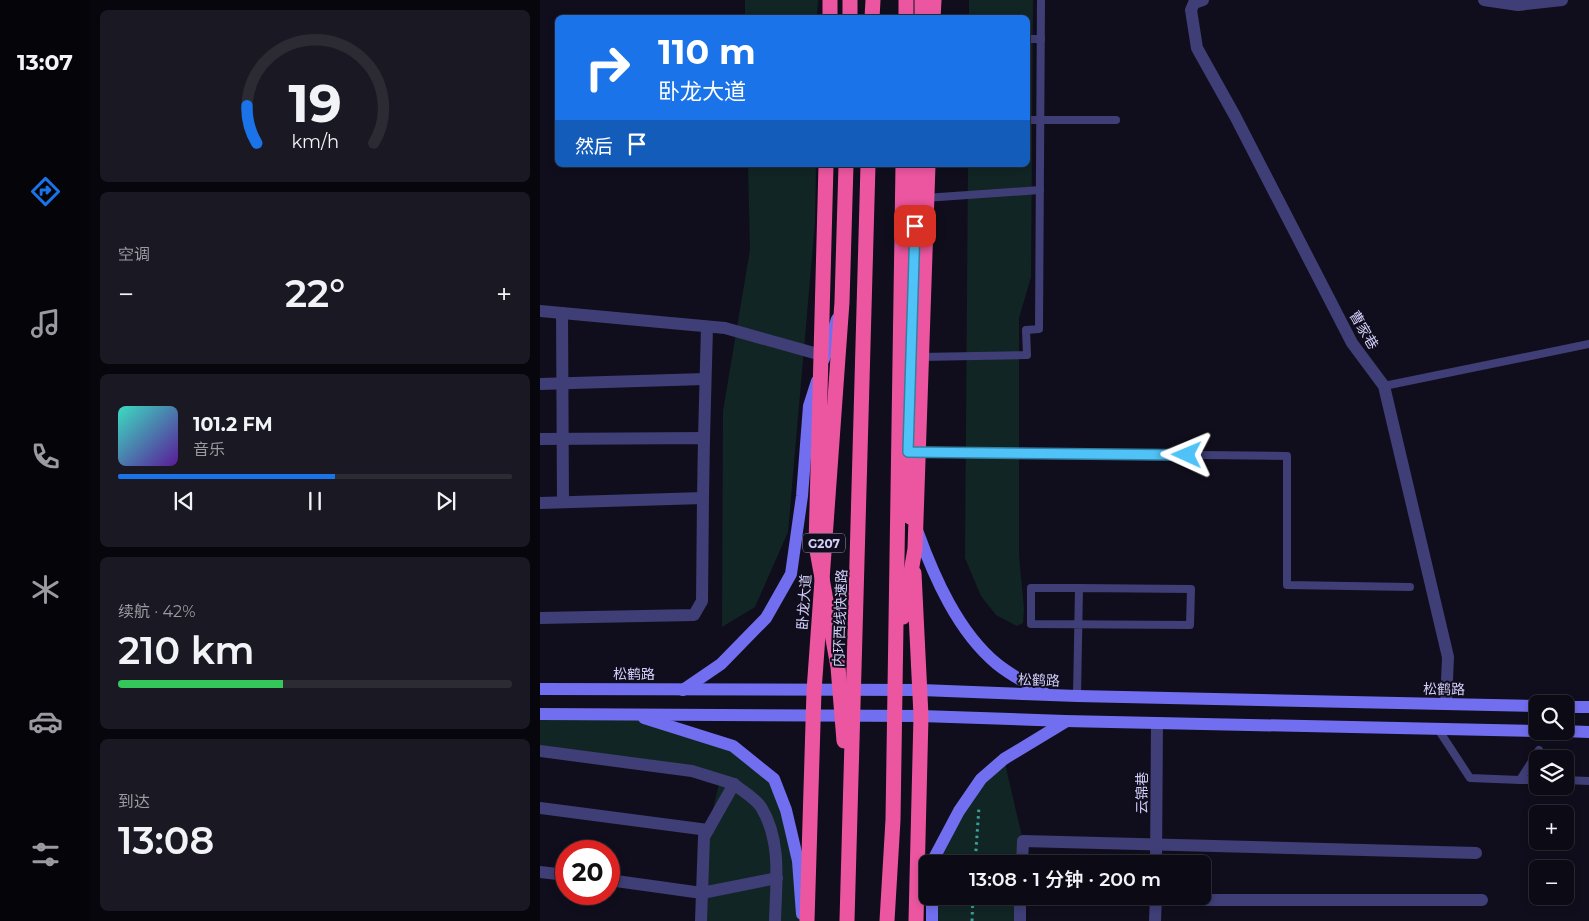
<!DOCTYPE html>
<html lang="zh">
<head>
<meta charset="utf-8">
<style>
	body { margin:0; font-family:Montserrat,"Noto Sans SC",sans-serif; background:#1a1822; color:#f1f3f6; height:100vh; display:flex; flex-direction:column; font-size:19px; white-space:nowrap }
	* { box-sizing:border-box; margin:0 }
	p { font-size:16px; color:#9a9aa0 }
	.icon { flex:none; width:28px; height:28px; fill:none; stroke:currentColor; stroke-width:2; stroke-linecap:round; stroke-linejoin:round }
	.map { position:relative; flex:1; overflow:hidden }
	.panel { display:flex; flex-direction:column; gap:10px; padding:10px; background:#07060c; width:450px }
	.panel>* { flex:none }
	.guide { position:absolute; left:15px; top:15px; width:475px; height:152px; border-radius:8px; box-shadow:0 2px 8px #0003,0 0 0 1px #2c2b34; background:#1a73e8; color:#fff; overflow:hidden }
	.fabs { position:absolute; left:989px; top:695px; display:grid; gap:10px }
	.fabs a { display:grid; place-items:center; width:45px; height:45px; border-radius:8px; background:#0c0a15; box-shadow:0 2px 8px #0003,0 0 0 1px #2c2b34; font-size:25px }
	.speed { position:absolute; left:15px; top:840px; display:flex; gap:10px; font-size:25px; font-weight:700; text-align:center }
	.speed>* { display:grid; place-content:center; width:65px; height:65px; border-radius:50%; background:#0c0a15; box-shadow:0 2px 8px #0003,0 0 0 1px #2c2b34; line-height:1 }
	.speed .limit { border:8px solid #d22; background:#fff; color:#111 }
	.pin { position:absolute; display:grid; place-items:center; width:42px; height:42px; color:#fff; margin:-21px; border-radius:10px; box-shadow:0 2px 8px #0006 }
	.me { position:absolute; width:55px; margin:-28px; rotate:271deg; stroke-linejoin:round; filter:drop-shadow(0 0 4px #0008) }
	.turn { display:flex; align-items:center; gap:18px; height:105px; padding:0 20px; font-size:22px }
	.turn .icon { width:65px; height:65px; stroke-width:2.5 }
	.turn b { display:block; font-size:35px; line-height:42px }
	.then { display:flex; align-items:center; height:48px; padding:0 20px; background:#0003; gap:10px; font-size:19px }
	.big { font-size:38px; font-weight:600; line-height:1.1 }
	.panel .card { flex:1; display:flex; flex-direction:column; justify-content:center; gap:8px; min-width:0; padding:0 18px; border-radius:8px; background:#1a1822 }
	.panel .dial { align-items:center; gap:0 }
	.dial svg { height:130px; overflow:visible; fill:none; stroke:#2c2b34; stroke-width:7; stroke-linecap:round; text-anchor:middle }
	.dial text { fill:#f1f3f6; stroke:none }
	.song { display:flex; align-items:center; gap:15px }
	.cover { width:60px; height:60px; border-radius:8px; background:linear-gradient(135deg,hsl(170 70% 55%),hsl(270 70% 35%)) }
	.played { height:5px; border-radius:2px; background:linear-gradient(90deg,#1a73e8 55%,#2c2b34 55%) }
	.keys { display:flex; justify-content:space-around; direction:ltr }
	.heat { display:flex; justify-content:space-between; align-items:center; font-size:28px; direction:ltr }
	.charge { height:8px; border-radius:4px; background:linear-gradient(90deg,#34c759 42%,#2c2b34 0) }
	.trip { position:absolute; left:379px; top:855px; width:292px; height:50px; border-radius:8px; background:#0c0a15; box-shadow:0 2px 8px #0003,0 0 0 1px #2c2b34; font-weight:600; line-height:50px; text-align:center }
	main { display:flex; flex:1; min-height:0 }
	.dock { display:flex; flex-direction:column; width:90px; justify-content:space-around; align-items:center; background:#050408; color:#9a9aa0 }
	.dock .icon { width:35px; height:35px }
	.dock .active { color:#1a73e8 }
	.dock b { font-size:22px; color:#f1f3f6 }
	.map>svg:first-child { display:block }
	.green { fill:#112524 }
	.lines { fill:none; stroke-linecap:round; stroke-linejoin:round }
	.path { stroke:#3aa29a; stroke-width:3; stroke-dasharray:2.5 4; stroke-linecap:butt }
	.lane { stroke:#3f3e76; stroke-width:8 }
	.street { stroke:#3f3e76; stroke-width:12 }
	.secondary { stroke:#716fef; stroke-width:12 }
	.highway { stroke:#ec56a0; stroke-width:15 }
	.highway-bridge { stroke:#ec56a0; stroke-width:15 }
	.route-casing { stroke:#337fa1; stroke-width:12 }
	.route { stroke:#4fc3f7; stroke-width:9 }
	.labels { text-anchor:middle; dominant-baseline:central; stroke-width:4; stroke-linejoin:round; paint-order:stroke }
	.shield { fill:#100e1c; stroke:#9894b7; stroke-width:1 }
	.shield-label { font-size:12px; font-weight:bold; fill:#d2cefa }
	.street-label { font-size:14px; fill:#d2cefa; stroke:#100e1c }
</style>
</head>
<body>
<main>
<nav class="dock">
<b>13:07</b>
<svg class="icon active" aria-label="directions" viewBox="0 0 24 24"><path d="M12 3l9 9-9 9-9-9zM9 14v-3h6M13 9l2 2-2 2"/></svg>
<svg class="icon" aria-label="music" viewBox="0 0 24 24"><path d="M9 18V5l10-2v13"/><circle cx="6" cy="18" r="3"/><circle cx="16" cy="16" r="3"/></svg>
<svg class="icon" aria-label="phone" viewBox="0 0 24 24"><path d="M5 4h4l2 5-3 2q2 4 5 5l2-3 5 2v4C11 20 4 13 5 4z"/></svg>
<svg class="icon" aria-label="climate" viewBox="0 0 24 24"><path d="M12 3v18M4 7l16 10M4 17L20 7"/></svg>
<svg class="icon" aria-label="car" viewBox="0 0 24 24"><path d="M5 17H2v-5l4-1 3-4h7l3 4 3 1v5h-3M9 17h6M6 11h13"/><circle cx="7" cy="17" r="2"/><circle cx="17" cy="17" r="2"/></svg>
<svg class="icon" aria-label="filters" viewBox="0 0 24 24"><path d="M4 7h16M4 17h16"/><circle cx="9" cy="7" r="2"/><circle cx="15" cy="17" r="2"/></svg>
</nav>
<section class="panel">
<div class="card dial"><svg viewBox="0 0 100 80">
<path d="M14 69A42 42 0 1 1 86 69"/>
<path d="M14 69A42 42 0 0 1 8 46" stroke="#1a73e8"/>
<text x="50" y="56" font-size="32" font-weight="700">19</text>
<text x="50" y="72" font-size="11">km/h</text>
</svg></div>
<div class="card"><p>空调</p>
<div class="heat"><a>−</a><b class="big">22°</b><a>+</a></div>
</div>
<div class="card">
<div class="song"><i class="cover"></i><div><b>101.2 FM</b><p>音乐</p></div></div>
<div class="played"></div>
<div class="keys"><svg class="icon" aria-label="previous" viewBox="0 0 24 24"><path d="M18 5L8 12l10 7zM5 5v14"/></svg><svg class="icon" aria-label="pause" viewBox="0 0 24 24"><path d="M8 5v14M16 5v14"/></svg><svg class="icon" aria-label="next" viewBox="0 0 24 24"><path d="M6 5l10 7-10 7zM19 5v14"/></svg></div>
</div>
<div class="card"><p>续航 · 42%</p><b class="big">210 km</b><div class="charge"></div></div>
<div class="card"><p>到达</p><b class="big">13:08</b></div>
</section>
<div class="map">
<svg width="1049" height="921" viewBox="0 0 1049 921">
	<rect width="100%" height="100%" fill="#100e1c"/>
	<g class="green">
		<path d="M205,0H278L277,17H205Z"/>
		<path d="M429,0H493L491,277L479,318V555L484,609L483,623L477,626L456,615L441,596L425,558L428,165H488V18L429,17Z"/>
		<path d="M208,165H276L275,222L248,532L215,607L182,627L183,411L210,250Z"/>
		<path d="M90,713L193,746L234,779L246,810L263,921H161L168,830L180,780L0,751V714Z"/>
		<path d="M464,759L483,841L482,864H393L419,811Z"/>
		<path d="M392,896H481L480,921H392Z"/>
	</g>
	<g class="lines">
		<g class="path">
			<path d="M435,864L439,807"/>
			<path d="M432,921L433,896"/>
		</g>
		<g class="lane">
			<path d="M488,39H501"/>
			<path d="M488,120H576"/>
			<path d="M385,198L500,190"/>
			<path d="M380,357L487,355L486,330L499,329L501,0"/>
			<path d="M844,386L1049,344"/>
			<path d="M378,452L747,456V585L870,587"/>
			<path d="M537,696L539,588L651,589L650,625L491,624V588H539"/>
			<path d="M898,729L930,778L980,780"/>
			<path d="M998,780H980L999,750"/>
			<path d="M1025,780L1049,781"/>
		</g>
		<g class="street">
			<path d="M663,0L654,3L651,10L657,48L695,116L812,343L844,386L908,657L906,704"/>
			<path d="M944,0L978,5L1022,0"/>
			<path d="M0,311L185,328L285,356"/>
			<path d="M22,313L23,502"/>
			<path d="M0,384L165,379"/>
			<path d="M164,438L167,327"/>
			<path d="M0,439L164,438L163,498"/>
			<path d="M0,503L163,498L162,601L154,615L0,618"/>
			<path d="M0,751L152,771L194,784L164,837L162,893L237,878"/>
			<path d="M194,784C202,791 215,798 221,807C242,841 236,883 235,921"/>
			<path d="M0,808L168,830"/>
			<path d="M482,864L483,841L936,853"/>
			<path d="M616,864L617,723"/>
			<path d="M0,872L26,875"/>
			<path d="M69,880L162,893L161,921"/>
			<path d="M480,921V900H942"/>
			<path d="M615,921L616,896"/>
		</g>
		<g class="secondary">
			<path d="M284,359L297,319"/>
			<path d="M377,530C394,577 418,632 457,664C472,676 489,685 506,694"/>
			<path d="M0,689L381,690L537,696L998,706"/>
			<path d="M143,690L181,664L226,618L251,574L262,496L269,406L277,381"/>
			<path d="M1025,707H1049"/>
			<path d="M0,714L381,716L525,721L998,731"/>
			<path d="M104,718L193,746L234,779L246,810L258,861L262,914"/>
			<path d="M1023,731L1049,732"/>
			<path d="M393,864V860L419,811L441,779L464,759L525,722"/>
			<path d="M392,921V896"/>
		</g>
		<g class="highway">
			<path d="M290,18V0"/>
			<path d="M310,18V0"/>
			<path d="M332,18L333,0"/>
			<path d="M366,18V0"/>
			<path d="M382,18V0"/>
			<path d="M393,18L394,0"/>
			<path d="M370,517L368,469L377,165"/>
			<path d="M374,573L381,716L376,921"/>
			<path d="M267,921L274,691L302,302L306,165"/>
		</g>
		<g class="highway-bridge">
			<path d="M286,165L276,545L298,667L304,741"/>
			<path d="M363,617L375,549L388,165"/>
			<path d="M307,921L328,165"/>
			<path d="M347,921L353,820L363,165"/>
		</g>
	</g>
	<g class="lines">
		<defs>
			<path id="route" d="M375,226L368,452L647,455"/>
		</defs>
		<use href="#route" class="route-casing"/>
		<use href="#route" class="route"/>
	</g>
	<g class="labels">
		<rect class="shield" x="263" y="533.5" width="42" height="19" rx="4"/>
		<g class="shield-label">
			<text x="284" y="543">G207</text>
		</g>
		<g class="street-label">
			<text transform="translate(824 330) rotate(59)">曹家巷</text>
			<text transform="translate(264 602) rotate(-86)">卧龙大道</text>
			<text transform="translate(300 618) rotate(-88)">内环西线快速路</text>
			<text x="94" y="674">松鹤路</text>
			<text transform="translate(499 680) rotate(2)">松鹤路</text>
			<text transform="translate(904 689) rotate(1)">松鹤路</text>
			<text transform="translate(602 793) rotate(-90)">云锦巷</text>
		</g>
	</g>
</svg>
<div class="fabs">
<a><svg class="icon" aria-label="search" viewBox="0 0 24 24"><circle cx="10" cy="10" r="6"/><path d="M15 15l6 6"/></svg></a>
<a><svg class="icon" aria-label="layers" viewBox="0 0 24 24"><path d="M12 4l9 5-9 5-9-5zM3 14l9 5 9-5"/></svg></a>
<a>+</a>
<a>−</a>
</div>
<div class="speed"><div class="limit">20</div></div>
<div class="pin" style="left:375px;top:226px;background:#d93025"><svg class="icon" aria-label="arrive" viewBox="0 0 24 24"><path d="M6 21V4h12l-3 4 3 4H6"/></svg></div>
<svg class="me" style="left:647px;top:455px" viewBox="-20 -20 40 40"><path d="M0-17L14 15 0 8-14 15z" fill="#4fc3f7" stroke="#fff" stroke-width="4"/></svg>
<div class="trip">13:08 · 1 分钟 · 200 m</div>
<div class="guide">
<div class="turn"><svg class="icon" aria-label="right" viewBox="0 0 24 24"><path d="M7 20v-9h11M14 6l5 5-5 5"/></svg><div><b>110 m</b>卧龙大道</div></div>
<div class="then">然后<svg class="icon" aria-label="arrive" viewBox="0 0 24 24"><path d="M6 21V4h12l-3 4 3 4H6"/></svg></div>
</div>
</div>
</main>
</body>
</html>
